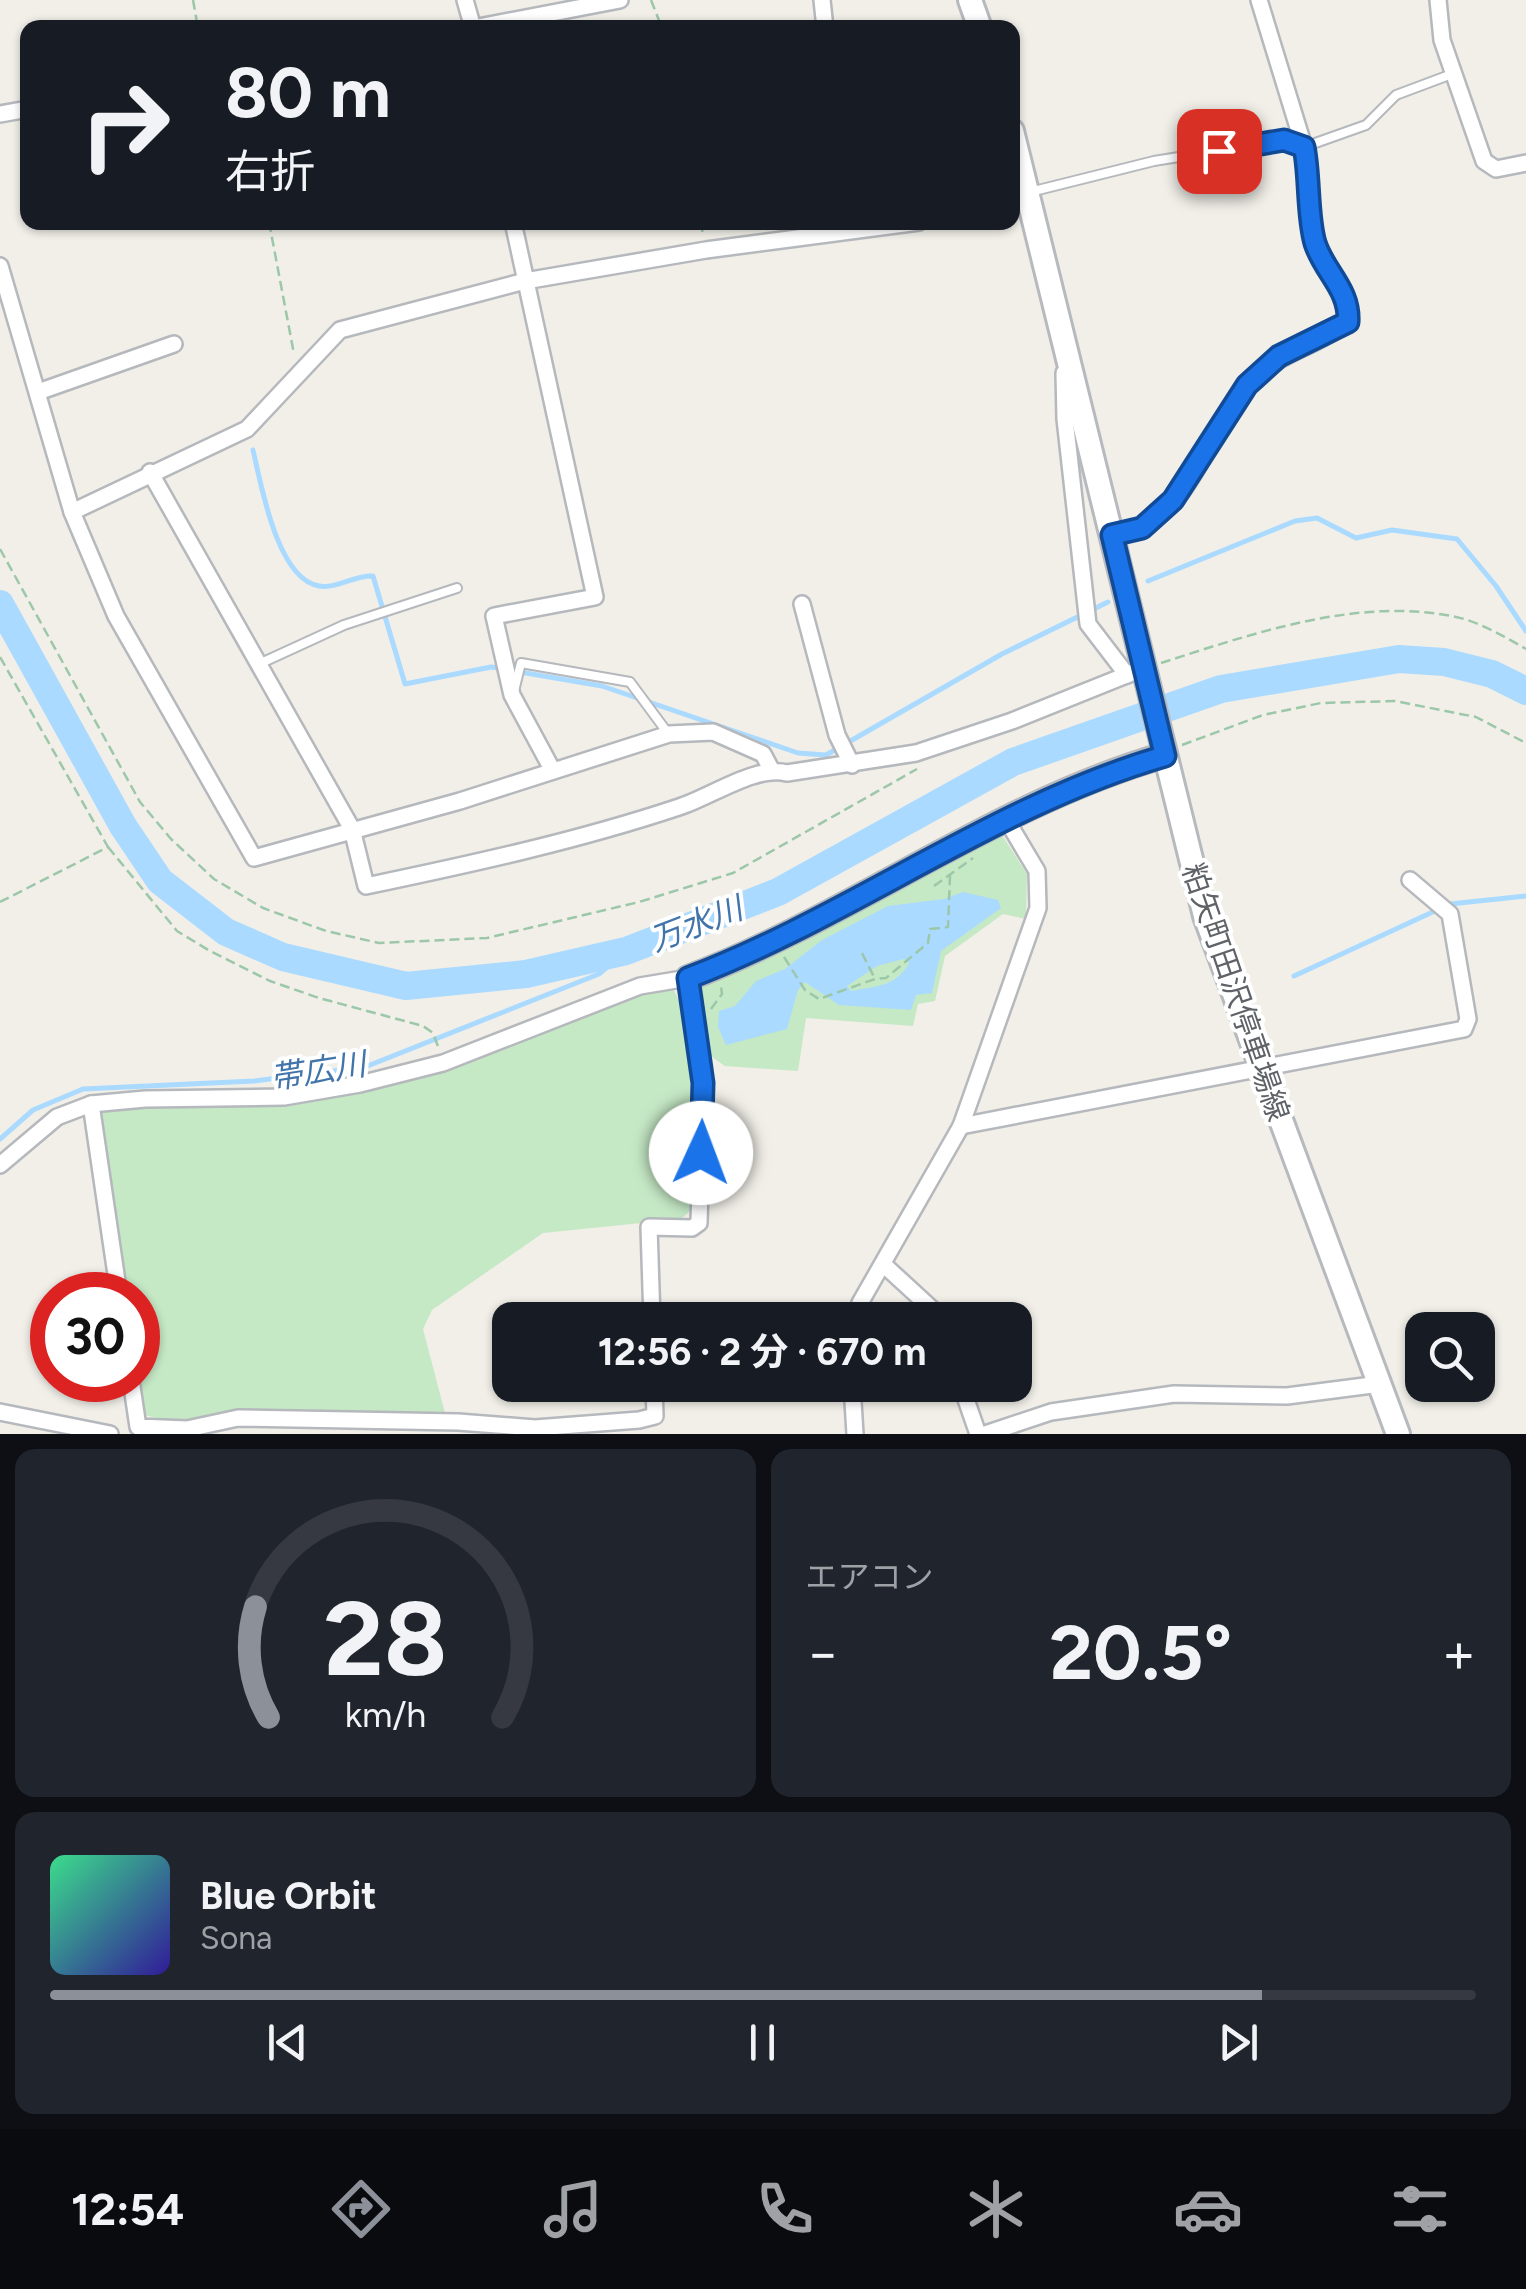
<!DOCTYPE html>
<html lang="ja">
<head>
<meta charset="utf-8">
<style>
	body { margin:0; font-family:Figtree,"Noto Sans JP",sans-serif; background:#20242c; color:#f1f3f6; height:100vh; display:flex; flex-direction:column; font-size:38px; white-space:nowrap }
	* { box-sizing:border-box; margin:0 }
	p { font-size:32px; color:#9ea1a6 }
	.icon { flex:none; width:55px; height:55px; fill:none; stroke:currentColor; stroke-width:2; stroke-linecap:round; stroke-linejoin:round }
	.map { position:relative; height:1434px; overflow:hidden }
	.side { display:flex; flex-direction:column; gap:15px; padding:15px; background:#0d0f14; flex:1 }
	.side>* { flex:none }
	.hud { position:absolute; left:20px; top:20px; width:1000px; height:210px; border-radius:20px; box-shadow:0 2px 8px #0004; background:#171b24; color:#f1f3f6; overflow:hidden }
	.tools { position:absolute; left:1405px; top:1312px; display:grid; gap:20px }
	.tools a { display:grid; place-items:center; width:90px; height:90px; border-radius:20px; background:#171b24; box-shadow:0 2px 8px #0004; font-size:50px }
	.speed { position:absolute; left:30px; top:1272px; display:flex; gap:20px; font-size:50px; font-weight:700; text-align:center }
	.speed>* { display:grid; place-content:center; width:130px; height:130px; border-radius:50%; background:#171b24; box-shadow:0 2px 8px #0004; line-height:1 }
	.speed .limit { border:15px solid #d22; background:#fff; color:#111 }
	.pin { position:absolute; display:grid; place-items:center; width:85px; height:85px; color:#fff; margin:-42px; border-radius:20px; box-shadow:0 5px 15px #0006 }
	.me { position:absolute; width:110px; margin:-55px; rotate:2deg; stroke-linejoin:round; filter:drop-shadow(0 0 8px #0008) }
	.turn { display:flex; align-items:center; gap:35px; height:210px; padding:0 40px; font-size:45px }
	.turn .icon { width:130px; height:130px; stroke-width:2.5 }
	.turn b { display:block; font-size:70px; line-height:85px }
	.big { font-size:75px; font-weight:700; line-height:1.1 }
	.side .tile { flex:1; display:flex; flex-direction:column; justify-content:center; gap:15px; min-width:0; padding:0 35px; border-radius:20px; background:#20242c }
	.side .dial { align-items:center; gap:0 }
	.dial svg { height:260px; overflow:visible; fill:none; stroke:#363941; stroke-width:7; stroke-linecap:round; text-anchor:middle }
	.dial text { fill:#f1f3f6; stroke:none }
	.song { display:flex; align-items:center; gap:30px }
	.cover { width:120px; height:120px; border-radius:15px; background:linear-gradient(135deg,hsl(150 70% 55%),hsl(250 70% 35%)) }
	.played { height:10px; border-radius:5px; background:linear-gradient(90deg,#8c9099 85%,#363941 85%) }
	.keys { display:flex; justify-content:space-around; direction:ltr }
	.heat { display:flex; justify-content:space-between; align-items:center; font-size:55px; direction:ltr }
	.side .tiles { flex:1; display:grid; gap:15px; grid-template-columns:1fr 1fr }
	.tile:last-child { grid-column:span 2 }
	.trip { position:absolute; left:492px; top:1302px; width:540px; height:100px; border-radius:20px; background:#171b24; box-shadow:0 2px 8px #0004; font-weight:700; line-height:100px; text-align:center }
	.tab-bar { display:flex; height:160px; justify-content:space-around; align-items:center; background:#090b0e; color:#9ea1a6 }
	.tab-bar .icon { width:70px; height:70px }
	.tab-bar .selected { color:#8c9099 }
	.tab-bar b { font-size:45px; color:#f1f3f6 }
	.map>svg:first-child { display:block }
	.green { fill:#c5e8c5 }
	.water { fill:#aadaff; fill-rule:evenodd }
	.lines { fill:none; stroke-linecap:round; stroke-linejoin:round }
	.stream { stroke:#aadaff; stroke-width:5 }
	.river { stroke:#aadaff; stroke-width:28 }
	.lane-casing { stroke:#b5b8bc; stroke-width:12 }
	.street-casing { stroke:#b5b8bc; stroke-width:20 }
	.secondary-casing { stroke:#b6babf; stroke-width:28 }
	.path { stroke:#9cc7a9; stroke-width:2.5; stroke-dasharray:10 5; stroke-linecap:butt }
	.lane { stroke:#fff; stroke-width:8 }
	.street { stroke:#fff; stroke-width:15 }
	.secondary { stroke:#fff; stroke-width:22 }
	.route-casing { stroke:#114b97; stroke-width:25 }
	.route { stroke:#1a73e8; stroke-width:18 }
	.labels { text-anchor:middle; dominant-baseline:central; stroke-width:8; stroke-linejoin:round; paint-order:stroke }
	.street-label { font-size:30px; fill:#5f6368; stroke:#fff }
	.water-label { font-size:32px; font-style:italic; fill:#4174aa; stroke:#fff }
</style>
</head>
<body>
<div class="map">
<svg width="1526" height="1434" viewBox="0 0 1526 1434">
	<rect width="100%" height="100%" fill="#f1efe8"/>
	<g class="green">
		<path d="M1000,832L1027,874L1026,919L1003,914L945,956L935,1001L918,1004L913,1026L806,1018L798,1071L725,1066L705,1052L696,991L702,981Z"/>
		<path d="M669,986C698,1005 691,1171 691,1210L681,1219L543,1233L432,1310L423,1329L446,1417L179,1423L140,1414L138,1295H124L99,1116L107,1108C220,1101 338,1102 447,1069C523,1047 592,1007 669,986Z"/>
	</g>
	<path class="water" d="M963,892L998,900L1001,908L941,951L932,993L916,995L911,1010L839,1005L805,982L798,990L787,1029L726,1045L718,1027L719,1011L735,1006L756,981L785,969L822,940L888,906L944,899ZM904,959L909,963C896,987 876,986 851,991L847,986L877,966Z"/>
	<g class="lines">
		<g class="stream">
			<path d="M253,450C261,484 277,579 319,586C338,589 354,575 373,576L405,684L491,667L505,669"/>
			<path d="M1148,581L1295,521L1317,518L1356,538L1392,530L1457,539L1496,586L1526,631"/>
			<path d="M520,672L602,686L798,753L826,755L1002,654L1108,602"/>
			<path d="M1523,689L1526,685"/>
			<path d="M1294,976L1450,904L1526,896"/>
			<path d="M0,1139L33,1110L83,1089L254,1081L365,1067L599,974L626,951"/>
		</g>
		<path class="river" d="M0,604L123,826L160,881L226,932L283,957L406,986L526,974L626,951L778,892L1013,762L1221,689L1399,659L1444,662L1492,674L1526,691"/>
		<defs>
			<g id="lane">
				<path d="M1030,192L1154,161L1284,140L1304,147L1366,125L1396,95L1452,74"/>
				<path d="M259,664L344,625L457,588"/>
				<path d="M514,691L521,663L630,682L667,732"/>
			</g>
			<g id="street">
				<path d="M465,0L473,28"/>
				<path d="M822,0L825,28"/>
				<path d="M1438,0L1442,40L1484,161L1496,169L1526,163"/>
				<path d="M473,28L620,0"/>
				<path d="M0,114L28,109"/>
				<path d="M513,222L595,597L494,616L512,695L553,771"/>
				<path d="M0,266L72,512L116,616L254,858L460,801L669,734L713,732L763,754L771,769"/>
				<path d="M1064,373L1065,419L1088,624L1127,675"/>
				<path d="M38,392L174,344"/>
				<path d="M150,472L352,829L366,886C471,864 577,841 679,807C711,797 755,765 787,773L916,753L1012,721L1144,668"/>
				<path d="M72,512L247,429L340,330L525,281L706,250L919,222"/>
				<path d="M1112,535C1121,533 1134,532 1142,527C1196,499 1211,425 1249,383C1277,353 1316,347 1348,322L1349,308L1339,283L1315,243L1304,147L1259,0"/>
				<path d="M802,604L837,735L852,765"/>
				<path d="M91,1104L119,1295"/>
				<path d="M961,1126L1464,1029L1468,1019L1450,914L1410,880"/>
				<path d="M0,1165L57,1117L91,1104L145,1099L284,1097L360,1084L443,1063L640,986L688,978L703,1083L699,1223L692,1228L649,1227L652,1320"/>
				<path d="M883,1264L944,1320"/>
				<path d="M858,1320L860,1303L961,1126L1038,908L1037,871L1006,819"/>
				<path d="M131,1380L138,1427L187,1429L238,1418L458,1422L535,1428L639,1420L655,1416L654,1385"/>
				<path d="M852,1385L855,1434"/>
				<path d="M961,1385L978,1434"/>
				<path d="M0,1412L110,1434"/>
				<path d="M985,1434L1051,1412L1174,1394L1287,1396L1380,1384"/>
			</g>
			<g id="secondary">
				<path d="M970,0L980,28"/>
				<path d="M1012,131L1205,916L1398,1434"/>
				<path d="M688,978C852,916 995,804 1165,755"/>
			</g>
		</defs>
		<use href="#lane" class="lane-casing"/>
		<use href="#street" class="street-casing"/>
		<use href="#secondary" class="secondary-casing"/>
		<g class="path">
			<path d="M193,0L198,28"/>
			<path d="M651,0L662,28"/>
			<path d="M269,222L294,354"/>
			<path d="M701,222L703,236"/>
			<path d="M0,549L140,802L171,839L214,879L263,908L326,931L379,943L487,938L639,902L733,873L917,769"/>
			<path d="M0,657L108,847L0,902"/>
			<path d="M1161,663C1252,634 1359,596 1456,617C1480,622 1505,637 1526,649"/>
			<path d="M1182,745L1263,715L1321,703L1395,701L1476,717L1526,743"/>
			<path d="M108,847L177,931L210,951L270,981L319,998L423,1026L433,1033L439,1049"/>
			<path d="M934,886L973,858"/>
			<path d="M862,953L875,979"/>
			<path d="M784,957L805,990L819,999L875,979L886,978L928,943L930,929L948,927L950,875"/>
			<path d="M711,1009L722,994L721,987"/>
		</g>
		<use href="#lane" class="lane"/>
		<use href="#street" class="street"/>
		<use href="#secondary" class="secondary"/>
	</g>
	<g class="lines">
		<defs>
			<path id="route" d="M701,1153L703,1083L688,978C852,916 995,805 1165,756L1112,535L1142,528L1173,500L1247,385L1279,356L1348,322C1350,289 1324,272 1315,243C1307,216 1310,176 1304,147L1284,140L1219,151"/>
		</defs>
		<use href="#route" class="route-casing"/>
		<use href="#route" class="route"/>
	</g>
	<g class="labels">
		<g class="street-label">
			<text transform="translate(1236 992) rotate(71)">粕矢町田沢停車場線</text>
		</g>
		<g class="water-label">
			<text transform="translate(696 924) rotate(-21)">万水川</text>
			<text transform="translate(318 1071) rotate(-9)">帯広川</text>
		</g>
	</g>
</svg>
<div class="tools">
<a><svg class="icon" aria-label="search" viewBox="0 0 24 24"><circle cx="10" cy="10" r="6"/><path d="M15 15l6 6"/></svg></a>
</div>
<div class="speed"><div class="limit">30</div></div>
<div class="pin" style="left:1219px;top:151px;background:#d93025"><svg class="icon" aria-label="arrive" viewBox="0 0 24 24"><path d="M6 21V4h12l-3 4 3 4H6"/></svg></div>
<svg class="me" style="left:701px;top:1153px" viewBox="-20 -20 40 40"><circle r="19" fill="#fff"/><path d="M0-13L10 11 0 6-10 11z" fill="#1a73e8"/></svg>
<div class="trip">12:56 · 2 分 · 670 m</div>
<div class="hud">
<div class="turn"><svg class="icon" aria-label="right" viewBox="0 0 24 24"><path d="M7 20v-9h11M14 6l5 5-5 5"/></svg><div><b>80 m</b>右折</div></div>
</div>
</div>
<section class="side">
<div class="tiles">
<div class="tile dial"><svg viewBox="0 0 100 80">
<path d="M14 69A42 42 0 1 1 86 69"/>
<path d="M14 69A42 42 0 0 1 10 35" stroke="#8c9099"/>
<text x="50" y="56" font-size="32" font-weight="700">28</text>
<text x="50" y="72" font-size="11">km/h</text>
</svg></div>
<div class="tile"><p>エアコン</p>
<div class="heat"><a>−</a><b class="big">20.5°</b><a>+</a></div>
</div>
<div class="tile">
<div class="song"><i class="cover"></i><div><b>Blue Orbit</b><p>Sona</p></div></div>
<div class="played"></div>
<div class="keys"><svg class="icon" aria-label="previous" viewBox="0 0 24 24"><path d="M18 5L8 12l10 7zM5 5v14"/></svg><svg class="icon" aria-label="pause" viewBox="0 0 24 24"><path d="M8 5v14M16 5v14"/></svg><svg class="icon" aria-label="next" viewBox="0 0 24 24"><path d="M6 5l10 7-10 7zM19 5v14"/></svg></div>
</div>
</div>
</section>
<nav class="tab-bar">
<b>12:54</b>
<svg class="icon selected" aria-label="directions" viewBox="0 0 24 24"><path d="M12 3l9 9-9 9-9-9zM9 14v-3h6M13 9l2 2-2 2"/></svg>
<svg class="icon" aria-label="music" viewBox="0 0 24 24"><path d="M9 18V5l10-2v13"/><circle cx="6" cy="18" r="3"/><circle cx="16" cy="16" r="3"/></svg>
<svg class="icon" aria-label="phone" viewBox="0 0 24 24"><path d="M5 4h4l2 5-3 2q2 4 5 5l2-3 5 2v4C11 20 4 13 5 4z"/></svg>
<svg class="icon" aria-label="climate" viewBox="0 0 24 24"><path d="M12 3v18M4 7l16 10M4 17L20 7"/></svg>
<svg class="icon" aria-label="car" viewBox="0 0 24 24"><path d="M5 17H2v-5l4-1 3-4h7l3 4 3 1v5h-3M9 17h6M6 11h13"/><circle cx="7" cy="17" r="2"/><circle cx="17" cy="17" r="2"/></svg>
<svg class="icon" aria-label="filters" viewBox="0 0 24 24"><path d="M4 7h16M4 17h16"/><circle cx="9" cy="7" r="2"/><circle cx="15" cy="17" r="2"/></svg>
</nav>
</body>
</html>
